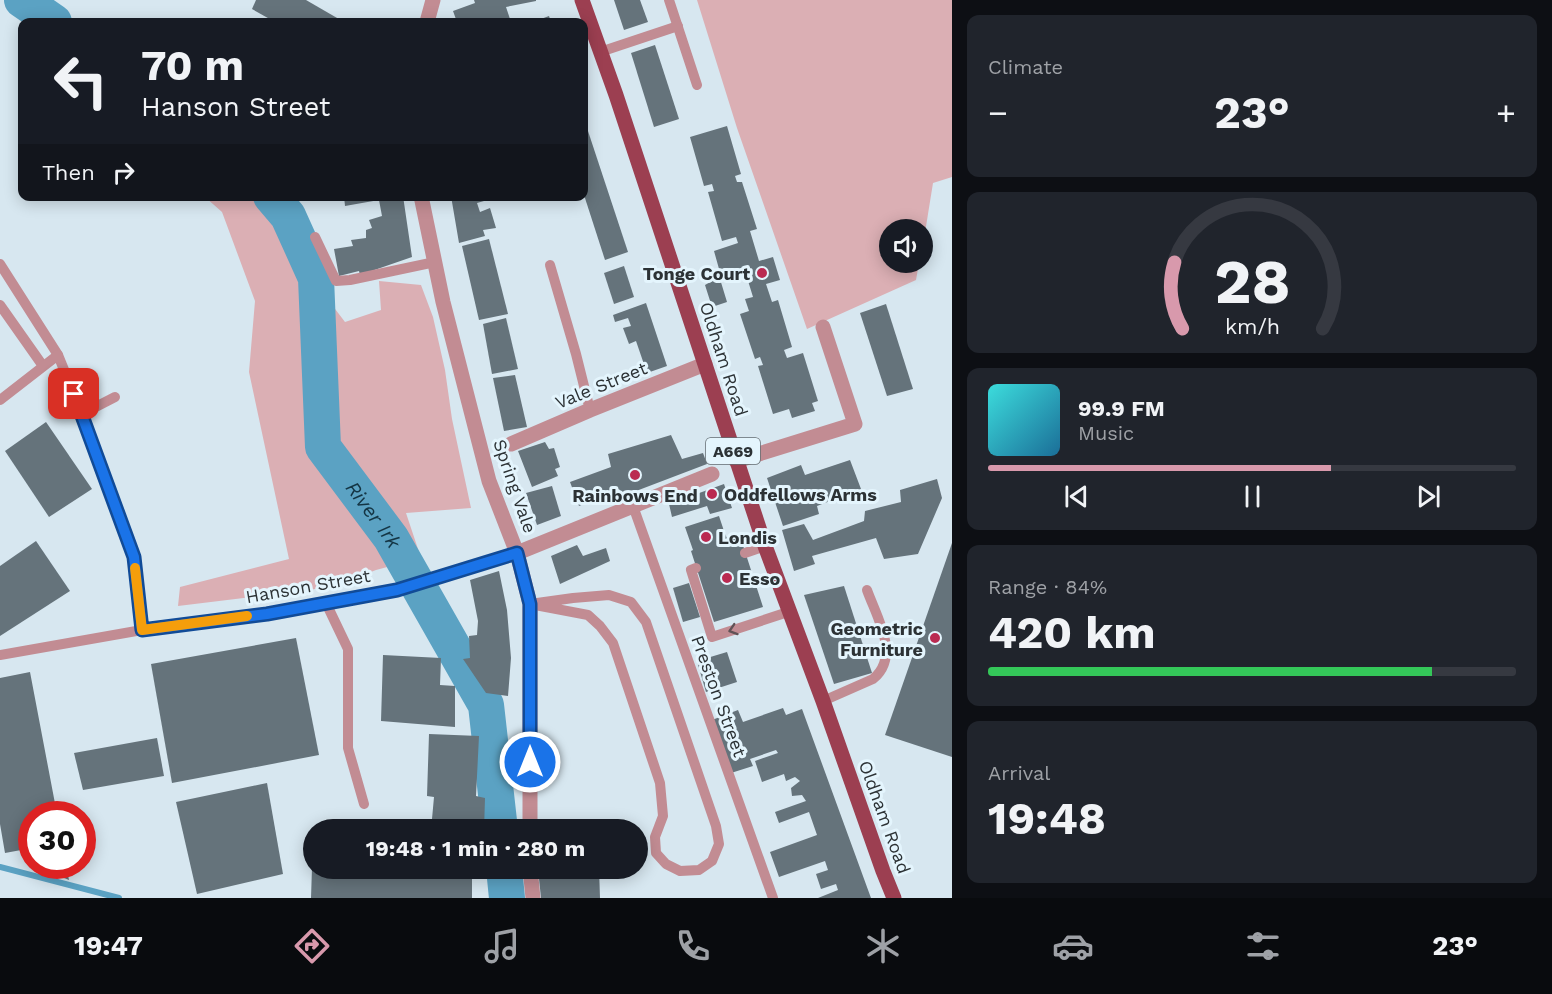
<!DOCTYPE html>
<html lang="en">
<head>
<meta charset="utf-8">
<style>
	body { margin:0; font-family:"Work Sans",sans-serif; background:#20242c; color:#f1f3f6; height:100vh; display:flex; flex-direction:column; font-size:22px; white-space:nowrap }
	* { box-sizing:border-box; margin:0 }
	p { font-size:20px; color:#9ea1a6 }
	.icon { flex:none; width:33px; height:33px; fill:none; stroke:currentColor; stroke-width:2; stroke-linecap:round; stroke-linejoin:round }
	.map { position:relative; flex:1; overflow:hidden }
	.panel { display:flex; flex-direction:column; gap:15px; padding:15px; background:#0d0f14; width:600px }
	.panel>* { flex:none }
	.banner { position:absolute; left:18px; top:18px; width:570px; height:183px; border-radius:12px; box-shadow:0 3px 15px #0003; background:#171b24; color:#f1f3f6; overflow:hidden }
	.buttons { position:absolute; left:879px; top:219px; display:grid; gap:12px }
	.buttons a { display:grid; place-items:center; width:54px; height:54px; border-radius:50%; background:#171b24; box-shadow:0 3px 15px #0003; font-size:30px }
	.speed { position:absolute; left:18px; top:801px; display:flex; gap:12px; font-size:30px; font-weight:700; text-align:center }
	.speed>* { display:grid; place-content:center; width:78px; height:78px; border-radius:50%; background:#171b24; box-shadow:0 3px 15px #0003; line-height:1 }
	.speed .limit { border:9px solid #d22; background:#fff; color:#111 }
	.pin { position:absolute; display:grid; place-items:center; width:51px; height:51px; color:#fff; margin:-26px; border-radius:12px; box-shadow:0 3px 9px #0006 }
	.me { position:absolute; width:66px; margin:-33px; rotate:0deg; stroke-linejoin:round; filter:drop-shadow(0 0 4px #0008) }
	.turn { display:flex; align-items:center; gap:21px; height:126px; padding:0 24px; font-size:27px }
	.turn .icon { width:78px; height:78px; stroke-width:2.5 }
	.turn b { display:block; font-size:42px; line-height:51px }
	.then { display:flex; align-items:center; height:57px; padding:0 24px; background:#0003; gap:12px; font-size:22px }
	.big { font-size:45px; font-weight:700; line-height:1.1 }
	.panel .card { flex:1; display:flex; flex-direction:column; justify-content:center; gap:9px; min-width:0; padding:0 21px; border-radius:12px; background:#20242c }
	.panel .dial { align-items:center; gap:0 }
	.dial svg { height:156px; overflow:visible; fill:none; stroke:#363941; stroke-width:7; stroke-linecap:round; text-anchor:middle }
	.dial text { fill:#f1f3f6; stroke:none }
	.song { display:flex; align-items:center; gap:18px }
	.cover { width:72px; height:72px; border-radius:9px; background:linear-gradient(135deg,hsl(180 70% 55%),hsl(200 70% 35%)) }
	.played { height:6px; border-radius:3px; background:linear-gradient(90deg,#d899ac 65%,#363941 65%) }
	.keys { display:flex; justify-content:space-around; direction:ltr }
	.heat { display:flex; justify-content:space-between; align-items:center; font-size:33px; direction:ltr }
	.charge { height:9px; border-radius:4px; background:linear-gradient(90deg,#34c759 84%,#363941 0) }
	.trip { position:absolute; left:303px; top:819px; width:345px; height:60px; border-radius:30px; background:#171b24; box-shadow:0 3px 15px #0003; font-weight:700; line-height:60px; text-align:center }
	.menu { display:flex; height:96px; justify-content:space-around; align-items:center; background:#090b0e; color:#9ea1a6 }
	.menu .icon { width:42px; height:42px }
	.menu .current { color:#d899ac }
	.menu b { font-size:27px; color:#f1f3f6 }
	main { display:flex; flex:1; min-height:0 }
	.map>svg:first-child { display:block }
	.green { fill:#dbafb4 }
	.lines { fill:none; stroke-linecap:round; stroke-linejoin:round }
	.stream { stroke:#5ba2c3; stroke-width:6 }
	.river { stroke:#5ba2c3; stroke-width:36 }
	.building { fill:#65737b }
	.service { stroke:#c28c93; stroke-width:10 }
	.minor { stroke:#c28c93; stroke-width:15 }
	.primary { stroke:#9c3f51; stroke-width:15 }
	.oneway { stroke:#605256 }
	.route-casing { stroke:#114b97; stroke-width:15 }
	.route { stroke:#1a73e8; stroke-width:10 }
	.slow { stroke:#f59e0b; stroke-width:10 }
	.poi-dot { fill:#ba2a51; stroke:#e4f5fd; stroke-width:2 }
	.labels { text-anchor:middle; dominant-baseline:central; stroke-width:6; stroke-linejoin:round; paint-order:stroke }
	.shield { fill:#e4f5fd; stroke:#636c71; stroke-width:1.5 }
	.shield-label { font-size:16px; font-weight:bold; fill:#2c3235 }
	.poi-label { font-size:18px; font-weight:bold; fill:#2c3235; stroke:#e4f5fd; text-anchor:start }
	.street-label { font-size:18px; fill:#2c3235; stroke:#e4f5fd }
	.water-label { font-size:20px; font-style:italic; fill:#143544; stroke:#e4f5fd }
</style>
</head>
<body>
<main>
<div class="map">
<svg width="952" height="898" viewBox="0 0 952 898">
	<rect width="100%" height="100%" fill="#d7e7f0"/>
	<g class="green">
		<path d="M697,0H952V177L933,183L923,245L922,230H890V262L919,263L916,280L807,329L737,128Z"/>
		<path d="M205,197H282L289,205L326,297L345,322L381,310L379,281L421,285L433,317L445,370L452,419L471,508L406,513L421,558L376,570L332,587L178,606L180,587L289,559L249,372L255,301L222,212Z"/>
	</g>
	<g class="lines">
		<path class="stream" d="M0,867L119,898"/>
		<g class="river">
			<path d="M22,0L54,22"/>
			<path id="s1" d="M271,196L288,216L316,278L323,447L391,538L486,705L500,830"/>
			<path d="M504,868L507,898"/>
		</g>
	</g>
	<g class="building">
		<path d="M256,0H306L344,22H275L252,9Z"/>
		<path d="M474,0H536V1L506,7L511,22H457L453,11L475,3Z"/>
		<path d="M614,0H640L648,22L624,30Z"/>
		<path d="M549,16L551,22H533Z"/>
		<path d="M655,45L679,119L654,127L631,53Z"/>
		<path d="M584,119L628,252L605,260L584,195Z"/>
		<path d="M727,126L741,174L735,176L737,182H742L757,229L750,231L759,261L773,257L780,280L766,284L772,302L778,300L792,347L784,350L787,358L803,353L818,401L812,403L815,411L792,418L789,409L773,414L758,366L763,365L760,357L755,359L740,314L749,311L745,299L753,297L745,271L720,279L727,302L712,307L705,285L721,276L714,251L738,243L736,237L722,241L708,192L714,191L712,184L704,186L690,137Z"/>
		<path d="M344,196H403L412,257L360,275L359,271L339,276L334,249L353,246L351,240L366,238V230L372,228L369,220L382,216L379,200L345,206Z"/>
		<path d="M451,196H490L491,199L477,203L480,212L490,208L496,228L483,230L485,236L459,243Z"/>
		<path d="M489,239L508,314L479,320L462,246Z"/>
		<path d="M624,266L634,297L614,304L604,273Z"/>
		<path d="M646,303L667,366L647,373L636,341L629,344L623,328L631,326L628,318L615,322L613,315Z"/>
		<path d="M886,304L913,389L887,396L860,313Z"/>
		<path d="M506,318L518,369L492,374L483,324Z"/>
		<path d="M515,375L527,427L504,431L493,378Z"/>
		<path d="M46,422L92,489L49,517L5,451Z"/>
		<path d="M671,435L682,459L703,453L707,464L623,496L619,489L579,506L570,482L611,467L608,454Z"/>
		<path d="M545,442L549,449L554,448L560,467L555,469L558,476L532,487L518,451Z"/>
		<path d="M850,460L861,489L817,506L819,514L783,526L767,478L801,465L805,475Z"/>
		<path d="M937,479L942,498L918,554L884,559L876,538L812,556L815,564L794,571L782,530L804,524L813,540L864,521L865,511L901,502L900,490Z"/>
		<path d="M724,484L732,508L710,514L707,506L672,517L669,504Z"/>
		<path d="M552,486L561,516L537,525L526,493Z"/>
		<path d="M719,516L726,537L739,533L763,607L714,622L691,551L693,550L685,527Z"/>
		<path d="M36,541L70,591L0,636V566Z"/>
		<path d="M952,543V757L885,735Z"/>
		<path d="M577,545L583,556L606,548L610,561L560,584L551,556Z"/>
		<path d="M499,571L507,610L511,658L508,696L486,693L463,659L470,658L469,636L477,635L478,621L470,580Z"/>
		<path d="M689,583L700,617L683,622L673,588Z"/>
		<path d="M844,586L872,673L834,684L804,595Z"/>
		<path d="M296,638L319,755L172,783L151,664Z"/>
		<path d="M727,652L737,682L706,692L697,661Z"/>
		<path d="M383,655L441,658L440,685L455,686V727L381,721Z"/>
		<path d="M30,672L57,814H32V848L5,853L0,824V678Z"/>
		<path d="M783,708L786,715L802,709L871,898H818L838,890L836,884L821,889L816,874L828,870L825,861L779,877L770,852L817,835L809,812L779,823L775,812L806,801L802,795L792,796L791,788L800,781L795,777L786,781L784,774L762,782L755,761L778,753L776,750L750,759L753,766L731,773L712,720L738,710L743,722Z"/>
		<path d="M429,734L479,736L476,796L485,798L484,830H431L434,797L427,796Z"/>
		<path d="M157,738L164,776L83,790L74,753Z"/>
		<path d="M267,783L283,874L197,894L176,802Z"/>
		<path d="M42,866H66L69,880L42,869Z"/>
		<path d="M312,868L428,869L482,868V873L472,874V898H311Z"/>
		<path d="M599,868L600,898H541L538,869Z"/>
	</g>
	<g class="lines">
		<g class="service">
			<path d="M669,0L697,85"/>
			<path d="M600,52L678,26"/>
			<path d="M315,237L336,281L350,280L435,262"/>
			<path d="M0,264L58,355L82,414L134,557L142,630"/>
			<path d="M550,265L576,354L590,410"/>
			<path d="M0,305L43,366"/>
			<path d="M0,400L58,355"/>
			<path d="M82,414L115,397"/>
			<path d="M633,506L773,898"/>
			<path d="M745,553L765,546"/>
			<path d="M696,568L691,570L712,637L788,612"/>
			<path d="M609,595L631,602L646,622L716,826L719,844L712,861L699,870L680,871L666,864L656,853L655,837L663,816L660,783L613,643L600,626L588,615L530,604L573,598Z"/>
			<path d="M326,603L348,649V748L364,804"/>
			<path d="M0,655L142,630L267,614L397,590L517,553"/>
			<path d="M823,701L873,679C901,656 877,618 867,590"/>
		</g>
		<g class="minor">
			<path d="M427,22L433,0"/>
			<path d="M421,196L443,302L489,481L517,553L530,604V830"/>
			<path d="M511,444L590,410L705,364"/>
			<path d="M736,461L855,424L823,327"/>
			<path d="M517,553L712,474"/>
			<path d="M530,868L533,898"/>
		</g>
		<path class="primary" d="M582,0L616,95L765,546L823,701L883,871L894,898"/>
	</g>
	<defs><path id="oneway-chevron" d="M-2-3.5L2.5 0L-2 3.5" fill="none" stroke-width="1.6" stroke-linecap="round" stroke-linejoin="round" transform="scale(1.5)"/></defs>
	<use class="oneway" href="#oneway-chevron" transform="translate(733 630) rotate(162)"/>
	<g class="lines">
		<defs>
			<path id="route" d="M74,394L134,557L142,630L267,614L397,590L517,553L530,604V762"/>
		</defs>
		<use href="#route" class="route-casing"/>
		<use href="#route" class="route"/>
		<path class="slow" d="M135,568L142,630L247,616"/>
	</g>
	<g class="poi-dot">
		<circle cx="762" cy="273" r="6"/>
		<circle cx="635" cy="475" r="6"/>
		<circle cx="712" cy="494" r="6"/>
		<circle cx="706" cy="537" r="6"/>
		<circle cx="727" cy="578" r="6"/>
		<circle cx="935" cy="638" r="6"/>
	</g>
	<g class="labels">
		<rect class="shield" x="706" y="438" width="54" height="26" rx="4.5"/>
		<g class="shield-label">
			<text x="733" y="451">A669</text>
		</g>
		<g class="poi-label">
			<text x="750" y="273" text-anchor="end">Tonge Court</text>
			<text x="724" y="494">Oddfellows Arms</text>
			<text x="635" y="495" text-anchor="middle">Rainbows End</text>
			<text x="718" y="537">Londis</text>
			<text x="739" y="578">Esso</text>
			<text x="923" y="628" text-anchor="end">Geometric<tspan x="923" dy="21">Furniture</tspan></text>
		</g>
		<g class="street-label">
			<text transform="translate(724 359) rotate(72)">Oldham Road</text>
			<text transform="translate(601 385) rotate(-22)">Vale Street</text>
			<text transform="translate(515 486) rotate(71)">Spring Vale</text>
			<text transform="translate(308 586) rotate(-10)">Hanson Street</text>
			<text transform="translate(719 696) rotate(70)">Preston Street</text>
			<text transform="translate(885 817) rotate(70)">Oldham Road</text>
		</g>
		<g class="water-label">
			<text stroke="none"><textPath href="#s1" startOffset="348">River Irk</textPath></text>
		</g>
	</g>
</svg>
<div class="buttons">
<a><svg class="icon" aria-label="sound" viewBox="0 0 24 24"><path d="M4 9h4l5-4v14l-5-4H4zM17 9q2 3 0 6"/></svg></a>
</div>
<div class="speed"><div class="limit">30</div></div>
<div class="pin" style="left:74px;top:394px;background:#d93025"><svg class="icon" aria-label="arrive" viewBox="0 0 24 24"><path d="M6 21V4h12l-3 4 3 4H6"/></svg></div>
<svg class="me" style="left:530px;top:762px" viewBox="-20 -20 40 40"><circle r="17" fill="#1a73e8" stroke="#fff" stroke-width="3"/><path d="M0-11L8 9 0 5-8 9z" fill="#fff"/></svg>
<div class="trip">19:48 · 1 min · 280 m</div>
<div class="banner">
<div class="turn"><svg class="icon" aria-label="left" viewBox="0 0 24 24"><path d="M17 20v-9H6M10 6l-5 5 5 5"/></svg><div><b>70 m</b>Hanson Street</div></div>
<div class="then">Then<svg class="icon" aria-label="right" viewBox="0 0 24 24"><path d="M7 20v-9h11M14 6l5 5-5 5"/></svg></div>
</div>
</div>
<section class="panel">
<div class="card"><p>Climate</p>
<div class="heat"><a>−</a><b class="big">23°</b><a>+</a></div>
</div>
<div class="card dial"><svg viewBox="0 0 100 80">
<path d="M14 69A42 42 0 1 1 86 69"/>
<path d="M14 69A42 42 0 0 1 10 35" stroke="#d899ac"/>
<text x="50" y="56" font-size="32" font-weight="700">28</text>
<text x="50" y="72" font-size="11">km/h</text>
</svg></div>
<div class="card">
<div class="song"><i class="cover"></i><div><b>99.9 FM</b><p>Music</p></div></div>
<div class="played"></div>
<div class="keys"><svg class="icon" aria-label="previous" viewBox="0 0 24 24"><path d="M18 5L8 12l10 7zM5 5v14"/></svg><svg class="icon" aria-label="pause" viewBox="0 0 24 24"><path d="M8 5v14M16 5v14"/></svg><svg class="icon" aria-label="next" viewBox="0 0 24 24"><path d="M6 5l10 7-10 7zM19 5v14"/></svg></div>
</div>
<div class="card"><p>Range · 84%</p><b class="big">420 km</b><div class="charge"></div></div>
<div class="card"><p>Arrival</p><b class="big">19:48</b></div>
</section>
</main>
<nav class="menu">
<b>19:47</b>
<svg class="icon current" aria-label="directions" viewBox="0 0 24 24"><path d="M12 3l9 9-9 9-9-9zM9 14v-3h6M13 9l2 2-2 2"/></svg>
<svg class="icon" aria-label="music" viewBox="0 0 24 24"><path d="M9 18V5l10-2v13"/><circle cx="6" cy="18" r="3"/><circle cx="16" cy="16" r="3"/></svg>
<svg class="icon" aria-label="phone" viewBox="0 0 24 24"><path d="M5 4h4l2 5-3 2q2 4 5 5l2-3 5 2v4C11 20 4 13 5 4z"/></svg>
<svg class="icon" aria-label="climate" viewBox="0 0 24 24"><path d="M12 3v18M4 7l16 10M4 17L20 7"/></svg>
<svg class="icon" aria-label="car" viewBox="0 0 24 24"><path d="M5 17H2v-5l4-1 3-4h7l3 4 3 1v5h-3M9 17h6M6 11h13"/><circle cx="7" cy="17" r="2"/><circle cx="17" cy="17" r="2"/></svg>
<svg class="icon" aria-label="filters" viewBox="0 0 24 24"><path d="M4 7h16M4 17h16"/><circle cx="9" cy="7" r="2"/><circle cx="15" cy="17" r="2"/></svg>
<b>23°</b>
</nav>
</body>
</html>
